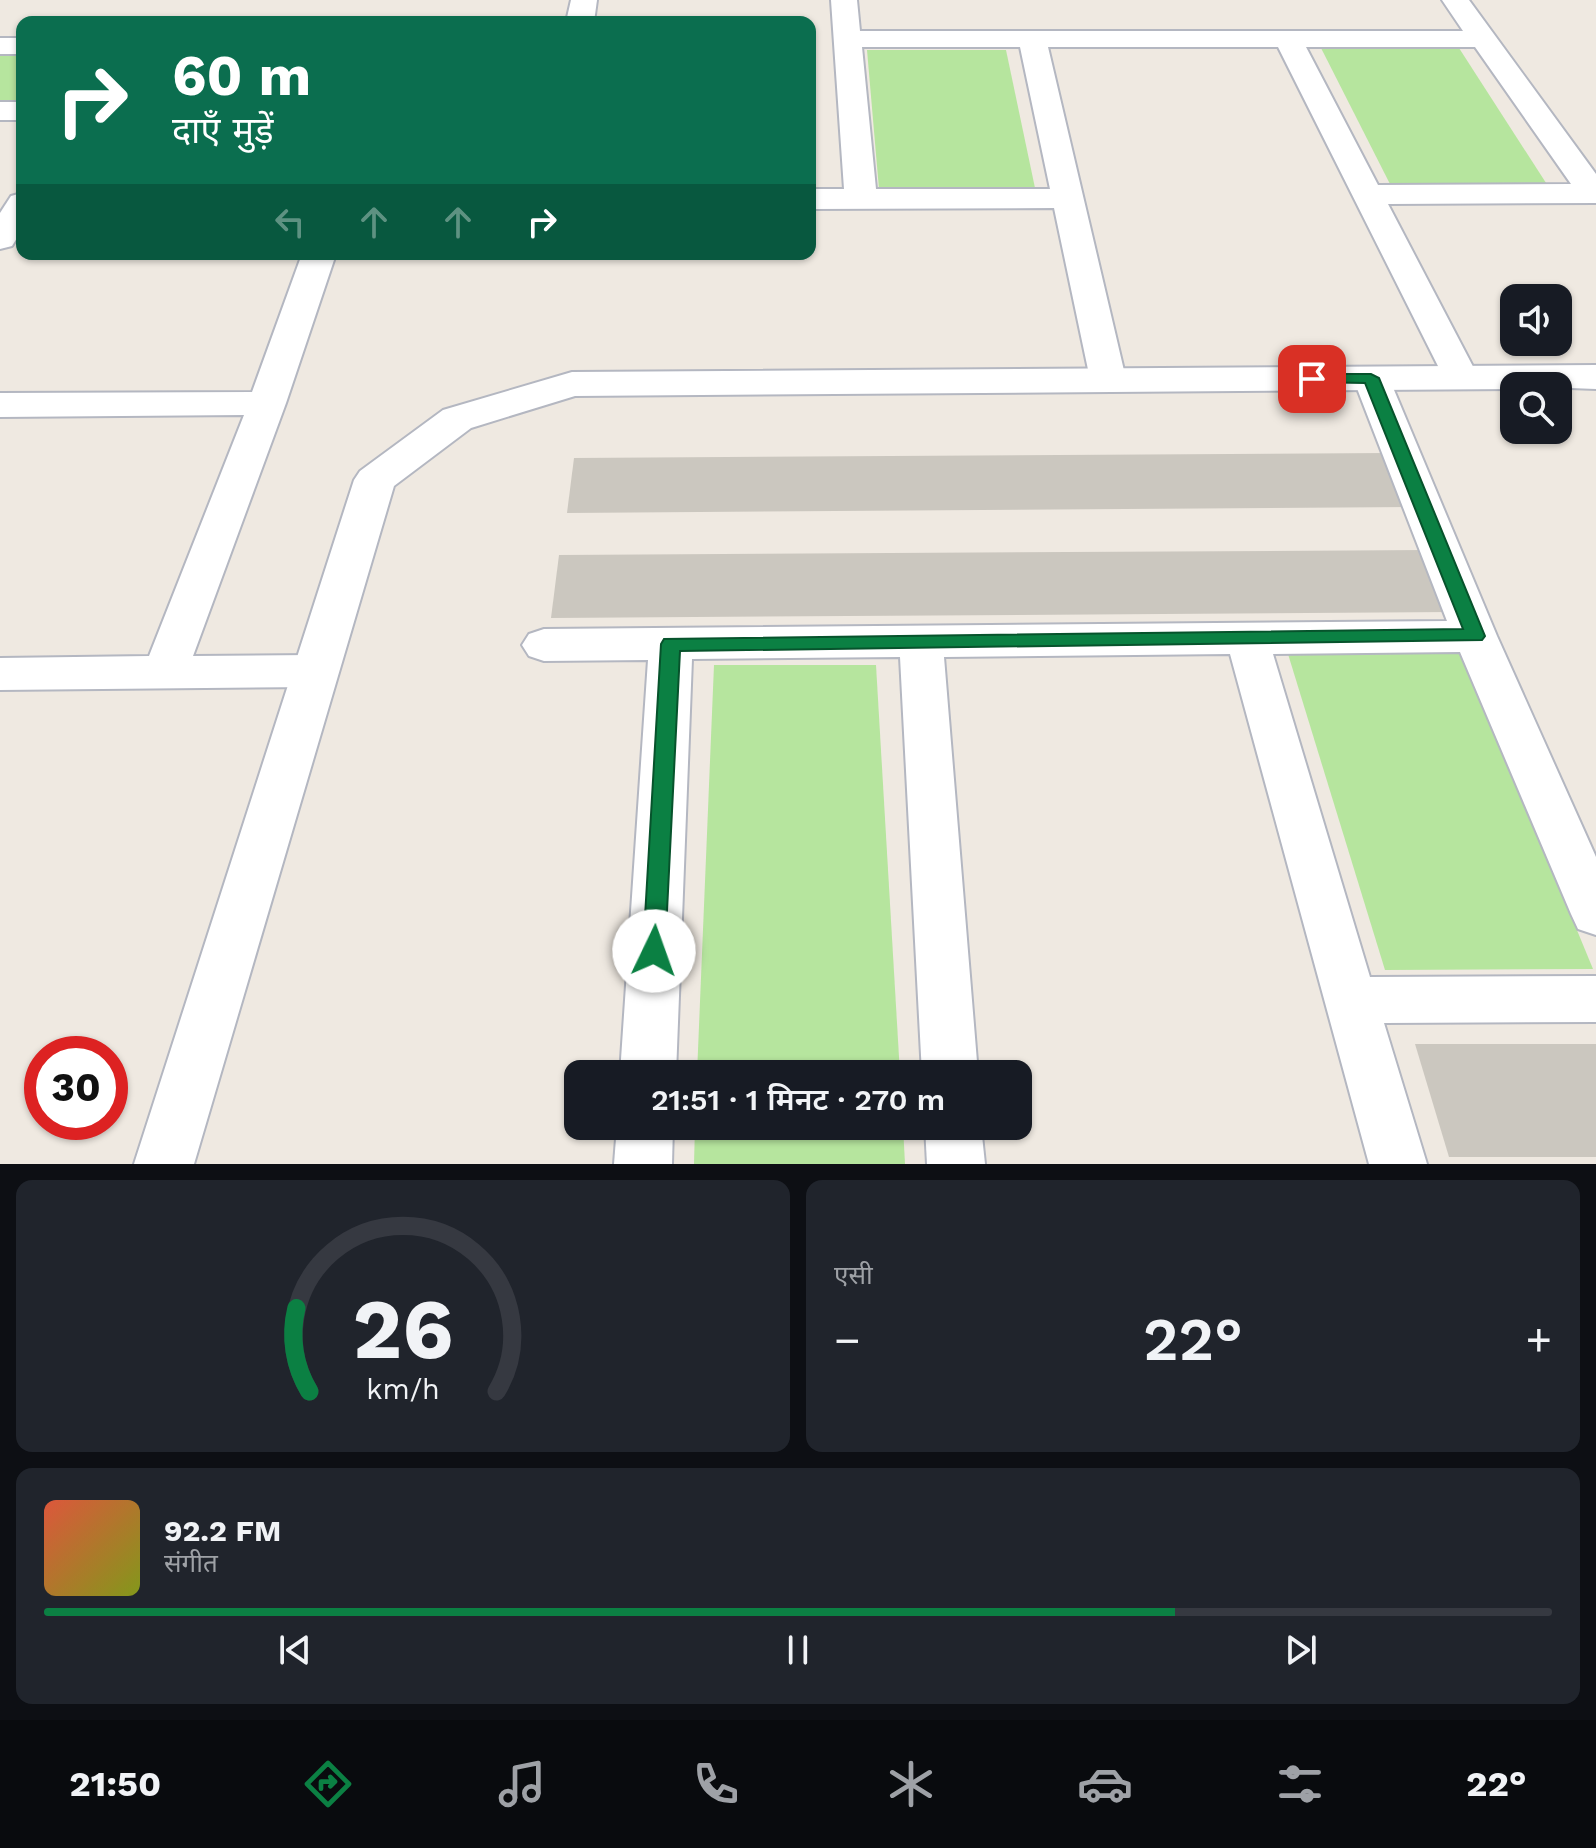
<!DOCTYPE html>
<html lang="hi">
<head>
<meta charset="utf-8">
<style>
	body { margin:0; font-family:"Work Sans","Noto Sans Devanagari",sans-serif; background:#20242c; color:#f1f3f6; height:100vh; display:flex; flex-direction:column; font-size:30px; white-space:nowrap }
	* { box-sizing:border-box; margin:0 }
	p { font-size:26px; color:#9ea1a6 }
	.icon { flex:none; width:44px; height:44px; fill:none; stroke:currentColor; stroke-width:2; stroke-linecap:round; stroke-linejoin:round }
	.map { position:relative; height:1164px; overflow:hidden }
	.details { display:flex; flex-direction:column; gap:16px; padding:16px; background:#0d0f14; flex:1 }
	.details>* { flex:none }
	.guide { position:absolute; left:16px; top:16px; width:800px; height:244px; border-radius:16px; box-shadow:0 2px 6px #0004; background:#0b6e4f; color:#fff; overflow:hidden }
	.controls { position:absolute; left:1500px; top:284px; display:grid; gap:16px }
	.controls a { display:grid; place-items:center; width:72px; height:72px; border-radius:16px; background:#171b24; box-shadow:0 2px 6px #0004; font-size:40px }
	.speed { position:absolute; left:24px; top:1036px; display:flex; gap:16px; font-size:40px; font-weight:700; text-align:center }
	.speed>* { display:grid; place-content:center; width:104px; height:104px; border-radius:50%; background:#171b24; box-shadow:0 2px 6px #0004; line-height:1 }
	.speed .limit { border:12px solid #d22; background:#fff; color:#111 }
	.pin { position:absolute; display:grid; place-items:center; width:68px; height:68px; color:#fff; margin:-34px; border-radius:16px; box-shadow:0 4px 12px #0006 }
	.me { position:absolute; width:88px; margin:-44px; rotate:3deg; stroke-linejoin:round; filter:drop-shadow(0 0 6px #0008) }
	.turn { display:flex; align-items:center; gap:28px; height:168px; padding:0 24px; font-size:36px }
	.turn .icon { width:104px; height:104px; stroke-width:2.5 }
	.turn b { display:block; font-size:56px; line-height:68px }
	.lanes { display:flex; align-items:center; height:76px; padding:0 24px; background:#0003; justify-content:center; gap:40px; direction:ltr }
	.lanes .off { opacity:.35 }
	.big { font-size:60px; font-weight:600; line-height:1.1 }
	.details .widget { flex:1; display:flex; flex-direction:column; justify-content:center; gap:12px; min-width:0; padding:0 28px; border-radius:16px; background:#20242c }
	.details .dial { align-items:center; gap:0 }
	.dial svg { height:208px; overflow:visible; fill:none; stroke:#363941; stroke-width:7; stroke-linecap:round; text-anchor:middle }
	.dial text { fill:#f1f3f6; stroke:none }
	.song { display:flex; align-items:center; gap:24px }
	.cover { width:96px; height:96px; border-radius:12px; background:linear-gradient(135deg,hsl(10 70% 55%),hsl(70 70% 35%)) }
	.played { height:8px; border-radius:4px; background:linear-gradient(90deg,#0b8043 75%,#363941 75%) }
	.keys { display:flex; justify-content:space-around; direction:ltr }
	.heat { display:flex; justify-content:space-between; align-items:center; font-size:44px; direction:ltr }
	.details .tiles { flex:1; display:grid; gap:16px; grid-template-columns:1fr 1fr }
	.widget:last-child { grid-column:span 2 }
	.trip { position:absolute; left:564px; top:1060px; width:468px; height:80px; border-radius:16px; background:#171b24; box-shadow:0 2px 6px #0004; font-weight:600; line-height:80px; text-align:center }
	.menu { display:flex; height:128px; justify-content:space-around; align-items:center; background:#090b0e; color:#9ea1a6 }
	.menu .icon { width:56px; height:56px }
	.menu .selected { color:#0b8043 }
	.menu b { font-size:36px; color:#f1f3f6 }
	.map>svg:first-child { display:block }
	.green { fill:#b6e59e }
	.building { fill:#cbc7bf }
	.lines { fill:none; stroke-linecap:round; stroke-linejoin:round }
	.minor-casing { stroke:#b4b7c1; stroke-width:4 }
	.tertiary-casing { stroke:#b4b7c1; stroke-width:4 }
	.minor { fill:#fff; fill-rule:evenodd }
	.tertiary { fill:#fff; fill-rule:evenodd }
	.route { fill:#0b8043; stroke:#07532c; stroke-width:2 }
</style>
</head>
<body>
<div class="map">
<svg width="1596" height="1164" viewBox="0 0 1596 1164">
	<rect width="100%" height="100%" fill="#efe9e1"/>
	<g class="green">
		<path d="M1321,48H1459L1548,186H1391Z"/>
		<path d="M867,50H1006L1035,188L879,189Z"/>
		<rect x="0" y="51" width="22" height="53"/>
		<path d="M1288,654H1463L1593,969L1385,970Z"/>
		<path d="M714,665H876L900,1074H697Z"/>
		<path d="M695,1126H903L905,1164H694Z"/>
	</g>
	<g class="building">
		<path d="M1388,453L1411,507L567,513L574,458Z"/>
		<path d="M1427,550L1453,612L551,618L559,555Z"/>
		<path d="M1415,1044H1596V1157H1449Z"/>
	</g>
	<g class="lines">
		<defs>
			<g id="minor">
				<path d="M571,0H597L594,22H566Z"/>
				<path d="M831,0H857L860,31H1463L1442,0H1469L1596,174V203L1388,204L1479,378L1474,386L1461,389L1448,386L1278,47H1048L1126,379L1121,387L1108,390L1095,387L1090,379L1054,208L810,209V189H844ZM862,47H1020L1050,189H876ZM1306,47H1475L1571,184L1378,185Z"/>
				<rect x="0" y="38" width="22" height="16"/>
				<rect x="0" y="102" width="22" height="18"/>
				<path d="M22,193V230L12,246L0,249V213L11,196Z"/>
				<path d="M302,254H336L286,403L193,656L313,655L329,659L335,671L329,683L313,687L0,690V658L149,656L244,415L0,417V393L252,392Z"/>
				<path d="M1371,367L1384,370L1389,378L1497,636L1596,857V935L1578,929L1571,914L1460,652L1273,654L1370,977L1596,976V1022L1384,1023L1427,1164H1369L1230,654L944,657L978,1074H922L900,657L692,659L676,1074H620L648,660L544,661L529,656L522,645L529,634L544,629L1447,621L1353,378L1358,370Z"/>
				<path d="M617,1126H673L672,1164H614Z"/>
				<path d="M925,1126H981L985,1164H927Z"/>
			</g>
			<path id="tertiary" d="M1596,365V389L1514,386V389L575,396L471,428L394,486L194,1164H134L354,480L360,471L443,410L572,372Z"/>
		</defs>
		<use href="#minor" class="minor-casing"/>
		<use href="#tertiary" class="tertiary-casing"/>
		<use href="#minor" class="minor"/>
		<use href="#tertiary" class="tertiary"/>
	</g>
	<path class="route" d="M1312,374H1371L1379,378L1485,636L1482,640L680,651L665,951L662,958L654,961L646,958L643,951L661,644L664,639L1463,629L1365,383L1307,382V375Z"/>
</svg>
<div class="controls">
<a><svg class="icon" aria-label="sound" viewBox="0 0 24 24"><path d="M4 9h4l5-4v14l-5-4H4zM17 9q2 3 0 6"/></svg></a>
<a><svg class="icon" aria-label="search" viewBox="0 0 24 24"><circle cx="10" cy="10" r="6"/><path d="M15 15l6 6"/></svg></a>
</div>
<div class="speed"><div class="limit">30</div></div>
<div class="pin" style="left:1312px;top:379px;background:#d93025"><svg class="icon" aria-label="arrive" viewBox="0 0 24 24"><path d="M6 21V4h12l-3 4 3 4H6"/></svg></div>
<svg class="me" style="left:654px;top:951px" viewBox="-20 -20 40 40"><circle r="19" fill="#fff"/><path d="M0-13L10 11 0 6-10 11z" fill="#0b8043"/></svg>
<div class="trip">21:51 · 1 मिनट · 270 m</div>
<div class="guide">
<div class="turn"><svg class="icon" aria-label="right" viewBox="0 0 24 24"><path d="M7 20v-9h11M14 6l5 5-5 5"/></svg><div><b>60 m</b>दाएँ मुड़ें</div></div>
<div class="lanes"><svg class="icon off" aria-label="left" viewBox="0 0 24 24"><path d="M17 20v-9H6M10 6l-5 5 5 5"/></svg><svg class="icon off" aria-label="ahead" viewBox="0 0 24 24"><path d="M12 20V5M6 11l6-6 6 6"/></svg><svg class="icon off" aria-label="ahead" viewBox="0 0 24 24"><path d="M12 20V5M6 11l6-6 6 6"/></svg><svg class="icon" aria-label="right" viewBox="0 0 24 24"><path d="M7 20v-9h11M14 6l5 5-5 5"/></svg></div>
</div>
</div>
<section class="details">
<div class="tiles">
<div class="widget dial"><svg viewBox="0 0 100 80">
<path d="M14 69A42 42 0 1 1 86 69"/>
<path d="M14 69A42 42 0 0 1 9 37" stroke="#0b8043"/>
<text x="50" y="56" font-size="32" font-weight="700">26</text>
<text x="50" y="72" font-size="11">km/h</text>
</svg></div>
<div class="widget"><p>एसी</p>
<div class="heat"><a>−</a><b class="big">22°</b><a>+</a></div>
</div>
<div class="widget">
<div class="song"><i class="cover"></i><div><b>92.2 FM</b><p>संगीत</p></div></div>
<div class="played"></div>
<div class="keys"><svg class="icon" aria-label="previous" viewBox="0 0 24 24"><path d="M18 5L8 12l10 7zM5 5v14"/></svg><svg class="icon" aria-label="pause" viewBox="0 0 24 24"><path d="M8 5v14M16 5v14"/></svg><svg class="icon" aria-label="next" viewBox="0 0 24 24"><path d="M6 5l10 7-10 7zM19 5v14"/></svg></div>
</div>
</div>
</section>
<nav class="menu">
<b>21:50</b>
<svg class="icon selected" aria-label="directions" viewBox="0 0 24 24"><path d="M12 3l9 9-9 9-9-9zM9 14v-3h6M13 9l2 2-2 2"/></svg>
<svg class="icon" aria-label="music" viewBox="0 0 24 24"><path d="M9 18V5l10-2v13"/><circle cx="6" cy="18" r="3"/><circle cx="16" cy="16" r="3"/></svg>
<svg class="icon" aria-label="phone" viewBox="0 0 24 24"><path d="M5 4h4l2 5-3 2q2 4 5 5l2-3 5 2v4C11 20 4 13 5 4z"/></svg>
<svg class="icon" aria-label="climate" viewBox="0 0 24 24"><path d="M12 3v18M4 7l16 10M4 17L20 7"/></svg>
<svg class="icon" aria-label="car" viewBox="0 0 24 24"><path d="M5 17H2v-5l4-1 3-4h7l3 4 3 1v5h-3M9 17h6M6 11h13"/><circle cx="7" cy="17" r="2"/><circle cx="17" cy="17" r="2"/></svg>
<svg class="icon" aria-label="filters" viewBox="0 0 24 24"><path d="M4 7h16M4 17h16"/><circle cx="9" cy="7" r="2"/><circle cx="15" cy="17" r="2"/></svg>
<b>22°</b>
</nav>
</body>
</html>
